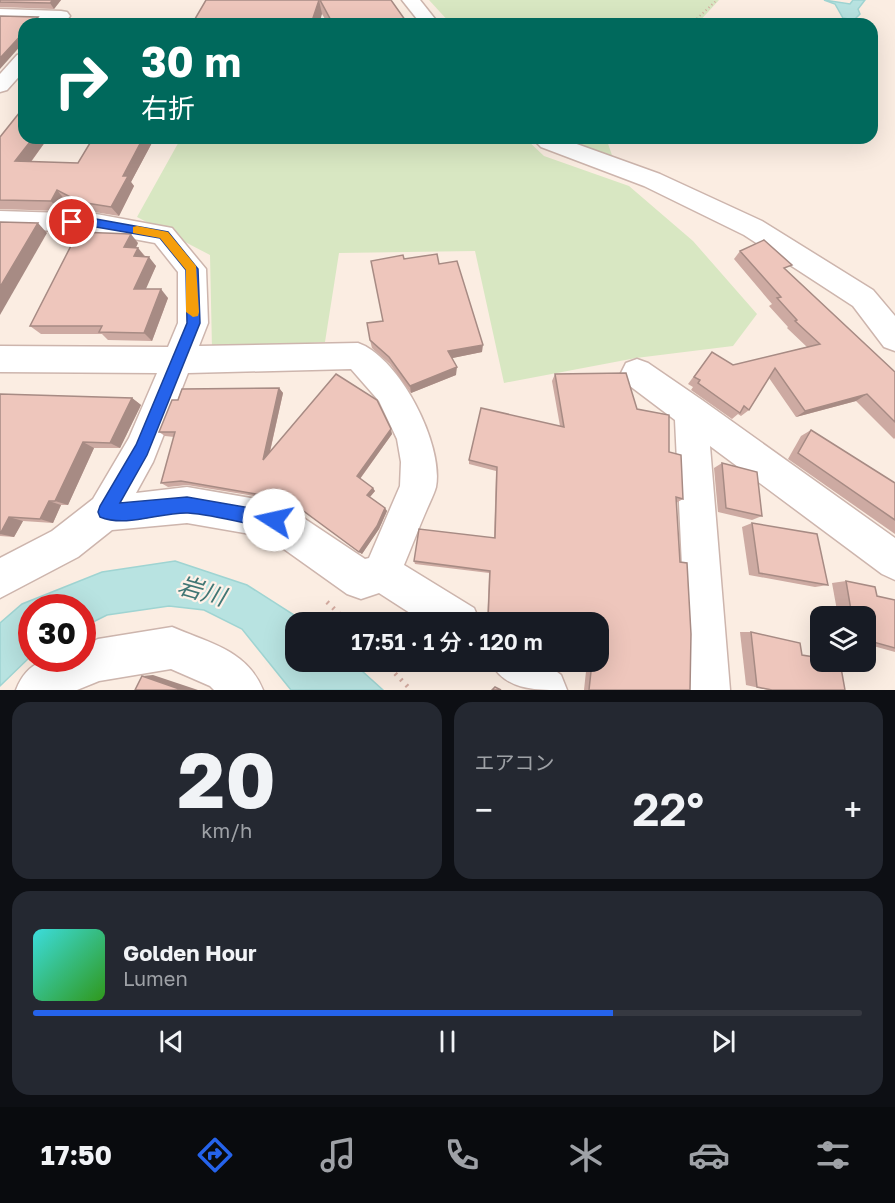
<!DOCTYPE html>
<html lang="ja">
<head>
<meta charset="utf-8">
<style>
	body { margin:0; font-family:"Golos Text","Noto Sans JP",sans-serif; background:#242831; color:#f1f3f6; height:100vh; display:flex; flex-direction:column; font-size:22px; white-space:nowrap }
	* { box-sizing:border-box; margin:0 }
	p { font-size:20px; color:#9ea1a6 }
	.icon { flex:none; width:33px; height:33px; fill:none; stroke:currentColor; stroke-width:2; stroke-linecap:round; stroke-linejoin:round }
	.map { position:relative; height:690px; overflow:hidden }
	.drawer { display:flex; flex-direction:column; gap:12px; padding:12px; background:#0d0f14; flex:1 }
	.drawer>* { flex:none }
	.banner { position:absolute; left:18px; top:18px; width:860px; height:126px; border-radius:18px; box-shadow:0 6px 24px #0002; background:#00695c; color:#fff; overflow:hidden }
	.fabs { position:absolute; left:810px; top:606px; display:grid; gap:12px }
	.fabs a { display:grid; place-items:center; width:66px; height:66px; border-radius:12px; background:#171b24; box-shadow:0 6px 24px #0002; font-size:30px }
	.speed { position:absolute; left:18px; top:594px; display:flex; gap:12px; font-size:30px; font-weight:700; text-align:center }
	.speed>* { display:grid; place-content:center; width:78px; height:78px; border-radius:50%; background:#171b24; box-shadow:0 6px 24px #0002; line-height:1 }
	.speed .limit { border:9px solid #d22; background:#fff; color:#111 }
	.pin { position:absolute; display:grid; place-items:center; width:51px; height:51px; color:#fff; margin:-26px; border:3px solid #fff; border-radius:50%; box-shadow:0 2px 6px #0007 }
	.me { position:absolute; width:66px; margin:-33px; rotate:280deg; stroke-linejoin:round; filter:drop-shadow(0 0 4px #0008) }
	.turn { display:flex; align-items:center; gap:21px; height:126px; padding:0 24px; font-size:27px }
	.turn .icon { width:78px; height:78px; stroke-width:2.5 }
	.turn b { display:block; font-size:42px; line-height:51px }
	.big { font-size:45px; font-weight:600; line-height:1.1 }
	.drawer .card { flex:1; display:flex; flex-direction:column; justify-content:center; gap:9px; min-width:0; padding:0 21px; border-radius:18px; background:#242831 }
	.drawer .dial { align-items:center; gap:0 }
	.dial b { font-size:78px; line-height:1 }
	.song { display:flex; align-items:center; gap:18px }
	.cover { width:72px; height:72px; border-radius:9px; background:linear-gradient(135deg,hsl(180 70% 55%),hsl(110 70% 35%)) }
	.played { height:6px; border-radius:3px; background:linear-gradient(90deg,#2563eb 70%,#363941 70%) }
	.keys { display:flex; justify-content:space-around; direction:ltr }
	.heat { display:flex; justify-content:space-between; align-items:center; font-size:33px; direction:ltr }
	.drawer .tiles { flex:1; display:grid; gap:12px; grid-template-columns:1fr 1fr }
	.card:last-child { grid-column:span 2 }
	.trip { position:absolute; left:285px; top:612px; width:324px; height:60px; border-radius:18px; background:#171b24; box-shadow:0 6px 24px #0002; font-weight:600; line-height:60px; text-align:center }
	.tabs { display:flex; height:96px; justify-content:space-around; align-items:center; background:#090b0e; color:#9ea1a6 }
	.tabs .icon { width:42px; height:42px }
	.tabs .selected { color:#2563eb }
	.tabs b { font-size:27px; color:#f1f3f6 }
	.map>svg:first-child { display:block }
	.green { fill:#d8e7c2 }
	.water { fill:#b8e3e1; stroke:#9fd4d2; stroke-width:1.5 }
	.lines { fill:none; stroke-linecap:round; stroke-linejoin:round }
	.street-casing { stroke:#cdb5ad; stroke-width:3 }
	.path-far1 { stroke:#d3aa9f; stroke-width:2; stroke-dasharray:1 3; stroke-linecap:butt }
	.path { stroke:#d3aa9f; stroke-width:4.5; stroke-dasharray:2 6; stroke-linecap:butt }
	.street { fill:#fff; fill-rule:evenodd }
	.wall { fill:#cdaaa2 }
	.shaded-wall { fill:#a78b84 }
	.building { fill:#eec6bc; stroke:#a78b84; stroke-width:1.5 }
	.route { fill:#2563eb; stroke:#184099; stroke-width:1.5 }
	.slow { fill:#f59e0b }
	.labels { text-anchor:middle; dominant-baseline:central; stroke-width:4.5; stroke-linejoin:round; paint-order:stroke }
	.near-water-label { font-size:24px; font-style:italic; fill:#407674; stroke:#fef1e8 }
</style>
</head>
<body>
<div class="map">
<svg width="895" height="690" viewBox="0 0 895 690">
	<rect width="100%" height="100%" fill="#fbede2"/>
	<g class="green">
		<path d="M429,0H719L697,24H451Z"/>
		<path d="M181,138H525L544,156L629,186L693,241L757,314L733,346L636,358L504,383L475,251L339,253L325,342L212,349L210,255L137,217Z"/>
		<path d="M559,138H606L613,158Z"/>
	</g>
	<g class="water">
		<path d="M824,0L850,4L853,0H865L858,9L860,14L854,20L843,18L835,4Z"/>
		<path d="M175,561L247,585L305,622H296V662H352L383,690H291L242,629L204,610L169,606L107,615L83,627L82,608H32L31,656L0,686V623L22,604L102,572Z"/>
	</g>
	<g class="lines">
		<defs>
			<g id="street">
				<path d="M402,0H420L439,24H421Z"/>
				<path d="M0,9L61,11L67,12L70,16L67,20L61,21L0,19Z"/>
				<path d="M24,53V71L7,90L0,92V74L17,55Z"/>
				<path d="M532,138H560L660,174L762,221L873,290L895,316V351L884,347L853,306L744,235L644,186L541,147Z"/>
				<path d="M0,211L96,214L172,228L206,269L208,323L199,346L358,343C399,357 444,444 436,487C434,494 430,502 427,509C419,527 412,546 404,565L474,608L480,622H424L379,593L361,599L347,594L267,537L187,523L112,530L78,557L0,598V558L52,531L93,499L129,438L157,373L0,372V346L168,347L178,323V272L155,243L96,232L0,229ZM351,369L379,401L397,439L401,462L400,486L369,558L365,559L287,507L274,502L187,487L136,493L153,462L188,373Z"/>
				<path d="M637,359L648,363L702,400L895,538V580L882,574L710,446L730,690H688L675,420L626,383L621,373L626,363Z"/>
				<path d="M172,627C209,643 247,650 263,690H214L210,686L171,669L99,681L77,690H16C29,657 51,658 82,658V646L98,639Z"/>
				<path d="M490,662H544L561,675L567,690C532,690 506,690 490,662Z"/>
			</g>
		</defs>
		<use href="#street" class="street-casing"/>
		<path class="path-far1" d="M691,24L717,0"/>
		<g class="path">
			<path d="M327,602L348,622"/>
			<path d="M384,662L411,690"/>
		</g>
		<use href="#street" class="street"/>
	</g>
	<g class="wall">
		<path d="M0,0H61L54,9L0,7Z"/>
		<path d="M206,0H391L408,24H328L322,14Z"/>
		<path d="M0,137L48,138L31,162L78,163L93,138H161L160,139H154L131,182L134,186L119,216L88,211L65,200L59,211L0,209Z"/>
		<path d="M138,243L136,247L138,248L145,256L156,266L145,289L168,298L152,341L108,340L102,334H41L30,326Z"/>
		<path d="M740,251L786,270L895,372V438L894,439L856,401L796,417L769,378L749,410L741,416L738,414L732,419L691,390L693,387L688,384L712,352L733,365L807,347L787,328L788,327L769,306L772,304L734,259Z"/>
		<path d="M404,259L439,264L482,352L452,358L456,375L411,393L390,364L372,348L370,340L383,321Z"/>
		<path d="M555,374L637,409L669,452L683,499L676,503L690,690H584L587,662H598V622H505L487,621L489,573L415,564L414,561L494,537L496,471L469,464V460L560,426L552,381Z"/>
		<path d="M279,388L283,393L270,452L392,434L360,479L375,491L370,497L385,508L387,511L379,529L362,554L298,507L280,502L276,498L261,497L187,485L168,487L161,483L174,437L165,436L159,432L178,400Z"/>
		<path d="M0,394L132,398L141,405L120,448H94L68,505H61L53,523L23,521L14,537L0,536Z"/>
		<path d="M811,430L895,483V534L788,459L801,436Z"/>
		<path d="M722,463L762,516L752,520L718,512L714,468Z"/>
		<path d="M752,523L828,585L815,587L749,575L742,527Z"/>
		<path d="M846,581L877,596L895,600V652L866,644V616H838L832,583Z"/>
		<path d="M740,632H751L845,690H769L746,685Z"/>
	</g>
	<g class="shaded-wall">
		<path d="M53,0H61L54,9L50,3Z"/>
		<path d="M319,0L322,14L319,24H311Z"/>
		<path d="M38,17L42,23L40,24H31Z"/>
		<path d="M24,32V42L0,69V58Z"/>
		<path d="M33,138H48L24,171L15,161Z"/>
		<path d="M143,138H153L154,139L131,182L134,186L119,216L111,207L123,176Z"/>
		<path d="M57,190L65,200L59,211L51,201Z"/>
		<path d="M38,223L47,233L0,315V287Z"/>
		<path d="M131,234L138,243L132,256L124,247Z"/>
		<path d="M138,248L145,257L134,256Z"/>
		<path d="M149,257L156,266L142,298L134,289Z"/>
		<path d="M161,289L168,298L152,341L144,333Z"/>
		<path d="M483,345L482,352L448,359V351Z"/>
		<path d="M457,367L456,375L411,393L410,386Z"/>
		<path d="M279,388L283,393L267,464L263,460Z"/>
		<path d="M867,394L856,401L796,417L805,411Z"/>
		<path d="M132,398L141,405L120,448L110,443Z"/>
		<path d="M391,429L392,434L359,480L357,476Z"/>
		<path d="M83,442L94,448L68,505L55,501Z"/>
		<path d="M373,488L375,491L369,498L367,495Z"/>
		<path d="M49,501L61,505L53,523L40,519Z"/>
		<path d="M385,508L387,511L379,529L362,554L359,552Z"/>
		<path d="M9,517L23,521L14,537L0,534Z"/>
		<path d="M153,675L198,690H182L142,676Z"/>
	</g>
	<g class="building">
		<path d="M0,0H53L50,3L0,2Z"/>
		<path d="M206,0H319L311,24H192Z"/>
		<path d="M320,0H391L408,24H333Z"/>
		<path d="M0,16L38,17L31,24H24V32L0,58Z"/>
		<path d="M24,107V138H33L15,161L78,163L93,138H143L123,176H128L111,207L80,202L57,190L51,201L0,200V137Z"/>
		<path d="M0,222L38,223L0,287Z"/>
		<path d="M78,232L131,234L124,247L138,248L134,256L149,257L134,289H161L144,333L99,332L102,326H30Z"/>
		<path d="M764,240L792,265L784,268L895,372V422L867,394L805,411L775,368L749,410L744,406L740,413L698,383L700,380L694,377L712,352L733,365L820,344L795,321L797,320L777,298L781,297L740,251Z"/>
		<path d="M437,254L439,264L457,261L483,345L448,351L457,367L410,386L389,357L370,340L367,323L383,321L371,261L403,255L404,259Z"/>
		<path d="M626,373L637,409L669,415V452L681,455L683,499L676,497L680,562L687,563L691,634L690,690H589L592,662H598V622H511L488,620L490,571L414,561L419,529L495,538L497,467L469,460L481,408L564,427L555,374Z"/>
		<path d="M336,374L377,400L391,429L357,476L373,488L367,495L385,508L377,526L359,552L294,504L276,499L277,494H256L181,481L161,483L175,432H159L172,400H178L182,389L279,388L263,460Z"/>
		<path d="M0,394L132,398L110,443L83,442L55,501H49L40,519L9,517L0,534Z"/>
		<path d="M811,430L895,483V520L798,453Z"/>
		<path d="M722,463L757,472L762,516L726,508Z"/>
		<path d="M752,523L817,534L828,585L759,573Z"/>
		<path d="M846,581L875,587L877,596L895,600V648L866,640V616H852Z"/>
		<path d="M751,632L800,643L802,655L820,658V662H840L845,690H772L757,687Z"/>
		<path d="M142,676L182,690H135Z"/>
		<path d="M495,687L501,690H492Z"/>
	</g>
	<path class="route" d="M72,218L96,219L168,232L198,269L200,323L147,455L120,503L187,497L274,512L280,514L283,520L280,526L274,529C246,524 216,515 188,513C160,512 127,528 100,517L98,512L100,506L136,445L187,323L186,270L160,238L96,227L68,225L66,222Z"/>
	<path class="slow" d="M137,226L168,232L196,266L199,312L198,316L193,317L186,312V270L160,238L133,233V227Z"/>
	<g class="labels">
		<g class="near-water-label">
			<text transform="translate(202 590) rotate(16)">岩川</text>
		</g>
	</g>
</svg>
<div class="fabs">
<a><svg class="icon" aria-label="layers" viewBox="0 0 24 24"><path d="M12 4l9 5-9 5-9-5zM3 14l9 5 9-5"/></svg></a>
</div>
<div class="speed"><div class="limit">30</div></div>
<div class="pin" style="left:72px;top:222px;background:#d93025"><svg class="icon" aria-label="arrive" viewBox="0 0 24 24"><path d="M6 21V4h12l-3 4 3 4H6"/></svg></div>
<svg class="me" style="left:274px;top:520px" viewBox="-20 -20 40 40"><circle r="19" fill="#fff"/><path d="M0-13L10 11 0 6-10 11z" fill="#2563eb"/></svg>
<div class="trip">17:51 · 1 分 · 120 m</div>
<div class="banner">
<div class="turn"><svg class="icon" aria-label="right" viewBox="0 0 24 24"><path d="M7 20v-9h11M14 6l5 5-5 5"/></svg><div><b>30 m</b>右折</div></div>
</div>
</div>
<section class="drawer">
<div class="tiles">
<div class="card dial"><b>20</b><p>km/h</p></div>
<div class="card"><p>エアコン</p>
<div class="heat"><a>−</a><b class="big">22°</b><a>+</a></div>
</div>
<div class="card">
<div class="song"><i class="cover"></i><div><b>Golden Hour</b><p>Lumen</p></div></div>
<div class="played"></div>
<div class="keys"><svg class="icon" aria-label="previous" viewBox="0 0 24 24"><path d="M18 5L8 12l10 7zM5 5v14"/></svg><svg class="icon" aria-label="pause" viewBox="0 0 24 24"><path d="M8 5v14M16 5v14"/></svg><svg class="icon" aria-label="next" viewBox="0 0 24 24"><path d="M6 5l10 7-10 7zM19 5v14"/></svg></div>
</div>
</div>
</section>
<nav class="tabs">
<b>17:50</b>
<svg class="icon selected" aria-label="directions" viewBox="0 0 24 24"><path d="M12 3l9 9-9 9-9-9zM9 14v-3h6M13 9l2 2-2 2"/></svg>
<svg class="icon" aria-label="music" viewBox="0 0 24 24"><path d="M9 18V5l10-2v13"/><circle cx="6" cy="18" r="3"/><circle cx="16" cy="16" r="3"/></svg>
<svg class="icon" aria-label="phone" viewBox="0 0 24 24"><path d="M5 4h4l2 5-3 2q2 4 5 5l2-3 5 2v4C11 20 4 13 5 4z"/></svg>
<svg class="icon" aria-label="climate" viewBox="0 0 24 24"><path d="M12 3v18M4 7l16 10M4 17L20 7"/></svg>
<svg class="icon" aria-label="car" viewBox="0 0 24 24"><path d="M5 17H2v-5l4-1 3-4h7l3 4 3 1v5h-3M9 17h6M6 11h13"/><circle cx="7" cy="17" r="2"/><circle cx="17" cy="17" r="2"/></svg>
<svg class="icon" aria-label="filters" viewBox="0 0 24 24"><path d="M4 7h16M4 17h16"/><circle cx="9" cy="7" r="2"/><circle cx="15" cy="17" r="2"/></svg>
</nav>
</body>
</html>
